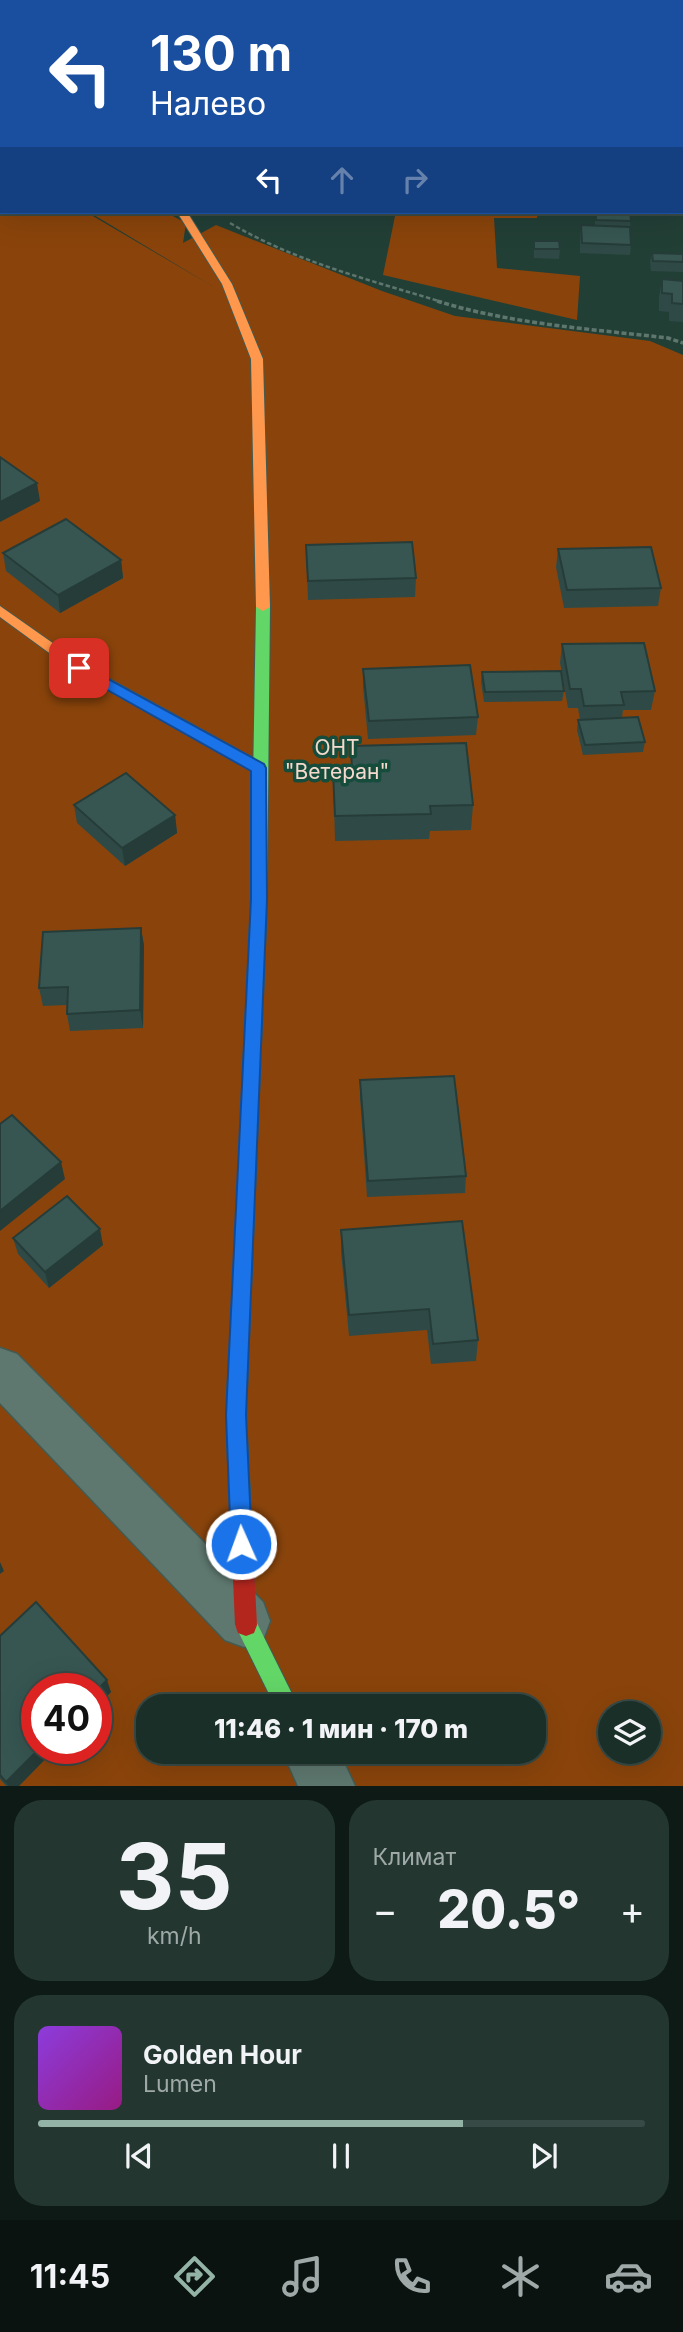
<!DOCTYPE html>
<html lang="ru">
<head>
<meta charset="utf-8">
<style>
	body { margin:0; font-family:Inter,sans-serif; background:#233730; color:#f1f3f6; height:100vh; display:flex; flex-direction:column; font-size:26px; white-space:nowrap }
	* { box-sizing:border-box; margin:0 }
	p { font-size:23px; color:#9fa9a8 }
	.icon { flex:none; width:38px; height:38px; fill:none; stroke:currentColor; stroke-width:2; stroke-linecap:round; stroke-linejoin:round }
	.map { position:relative; height:1786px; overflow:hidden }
	.side { display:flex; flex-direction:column; gap:14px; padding:14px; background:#0e1a16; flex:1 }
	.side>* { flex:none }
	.hud { position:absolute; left:0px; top:0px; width:684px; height:214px; box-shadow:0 7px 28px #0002,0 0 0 2px #384a45; background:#1a4fa0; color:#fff; overflow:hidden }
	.tools { position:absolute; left:598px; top:1701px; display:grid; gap:14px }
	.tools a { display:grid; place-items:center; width:63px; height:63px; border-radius:50%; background:#1a2f28; box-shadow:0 7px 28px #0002,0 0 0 2px #384a45; font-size:35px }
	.speed { position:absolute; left:21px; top:1673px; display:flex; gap:14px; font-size:35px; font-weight:700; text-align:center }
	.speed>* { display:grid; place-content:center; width:91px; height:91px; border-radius:50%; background:#1a2f28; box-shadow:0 7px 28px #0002,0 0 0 2px #384a45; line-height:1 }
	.speed .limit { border:10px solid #d22; background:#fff; color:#111 }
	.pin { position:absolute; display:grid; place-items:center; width:60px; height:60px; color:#fff; margin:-30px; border-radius:14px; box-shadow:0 4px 10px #0006 }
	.me { position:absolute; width:77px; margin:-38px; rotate:358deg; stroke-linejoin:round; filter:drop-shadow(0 0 5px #0008) }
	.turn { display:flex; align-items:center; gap:24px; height:147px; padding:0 35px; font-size:32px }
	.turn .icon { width:91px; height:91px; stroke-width:2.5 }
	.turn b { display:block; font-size:49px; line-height:60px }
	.lanes { display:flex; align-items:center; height:66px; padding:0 35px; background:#0003; justify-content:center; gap:35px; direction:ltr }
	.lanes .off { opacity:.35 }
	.big { font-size:52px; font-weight:800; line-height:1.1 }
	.side .widget { flex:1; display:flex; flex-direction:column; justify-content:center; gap:10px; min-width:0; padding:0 24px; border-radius:28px; background:#233730 }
	.side .dial { align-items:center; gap:0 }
	.dial b { font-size:91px; line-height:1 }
	.song { display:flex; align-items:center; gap:21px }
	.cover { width:84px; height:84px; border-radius:10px; background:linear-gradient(135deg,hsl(270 70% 55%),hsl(310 70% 35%)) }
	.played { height:7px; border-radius:4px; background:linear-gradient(90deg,#93b3a7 70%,#384a45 70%) }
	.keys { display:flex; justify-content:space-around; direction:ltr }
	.heat { display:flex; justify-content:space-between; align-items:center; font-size:38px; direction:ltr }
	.side .tiles { flex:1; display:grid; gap:14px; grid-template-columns:1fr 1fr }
	.widget:last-child { grid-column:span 2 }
	.trip { position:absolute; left:136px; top:1694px; width:410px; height:70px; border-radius:28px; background:#1a2f28; box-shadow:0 7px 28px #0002,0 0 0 2px #384a45; font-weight:800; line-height:70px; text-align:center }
	.tabs { display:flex; height:112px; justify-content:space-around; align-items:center; background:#0a1310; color:#9fa9a8 }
	.tabs .icon { width:49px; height:49px }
	.tabs .selected { color:#93b3a7 }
	.tabs b { font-size:32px; color:#f1f3f6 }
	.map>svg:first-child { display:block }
	.green { fill:#8a440b; fill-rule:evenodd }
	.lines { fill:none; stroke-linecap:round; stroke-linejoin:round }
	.lane-casing { stroke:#435b52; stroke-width:3 }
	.street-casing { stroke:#435b52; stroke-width:3 }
	.fast-casing { stroke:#435b52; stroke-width:2 }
	.slow-casing { stroke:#435b52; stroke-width:2 }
	.jam-casing { stroke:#435b52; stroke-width:2 }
	.path-far1 { stroke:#5e766d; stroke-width:2.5; stroke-dasharray:4.5 2.5; stroke-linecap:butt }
	.path { stroke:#5e766d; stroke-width:3.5; stroke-dasharray:5 2.5; stroke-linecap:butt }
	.lane { fill:#5e786f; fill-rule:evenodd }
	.street { fill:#5e786f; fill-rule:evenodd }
	.fast { fill:#63d668; fill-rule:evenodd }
	.slow { fill:#ff974d; fill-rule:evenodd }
	.jam { fill:#b3261e; fill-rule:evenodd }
	.wall { fill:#2f4a46 }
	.shaded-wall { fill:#263c39 }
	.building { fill:#375651; stroke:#263c39; stroke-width:2 }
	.route { fill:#1a73e8; stroke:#114b97; stroke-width:2 }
	.labels { text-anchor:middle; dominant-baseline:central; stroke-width:7; stroke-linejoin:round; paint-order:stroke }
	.park-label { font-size:21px; fill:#f4dacc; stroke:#154c3b }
</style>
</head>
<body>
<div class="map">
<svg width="683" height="1786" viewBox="0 0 683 1786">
	<rect width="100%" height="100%" fill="#223f36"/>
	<g class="green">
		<path d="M0,126L2,212H86L212,286L89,212H165L186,223L183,243L216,225L382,291L455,316L650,341L683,355V1786H0ZM37,1689H96V1748H37ZM149,1706H534V1752H149ZM611,1713H649V1752H611Z"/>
		<path d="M333,212H538L537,218H494L497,268L580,276L577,320L383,275L395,216L333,214Z"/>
	</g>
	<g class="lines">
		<defs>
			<g id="lane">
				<rect x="45" y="0" width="14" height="2"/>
				<path d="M251,0H265L250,2Z"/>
			</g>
			<g id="street">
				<rect x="0" y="97" width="2" height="15"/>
				<path d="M0,1348L17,1354L263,1602L270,1621L263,1640L244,1647L225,1640L0,1403Z"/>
				<path d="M283,1752H339L355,1786H298Z"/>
			</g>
			<g id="fast">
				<path d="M263,603L270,607L267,899L251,1288L249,1294L242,1297L235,1294L233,1288L251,899L256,607Z"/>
				<path d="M246,1614L254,1617L298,1706H275L235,1625L238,1617Z"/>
			</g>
			<g id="slow">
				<path d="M177,212H187L232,284L263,359L270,607L263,611L256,607L251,359L222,284Z"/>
				<path d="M0,606L84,665L264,764L266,768L264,772H254L74,671L0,617Z"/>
			</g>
			<path id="jam" d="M242,1279L249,1282L251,1288L246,1415L257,1625L254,1633L246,1636L238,1633L235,1625L226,1415L233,1288L235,1282Z"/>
		</defs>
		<use href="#lane" class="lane-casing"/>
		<use href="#street" class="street-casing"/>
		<use href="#fast" class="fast-casing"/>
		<use href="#slow" class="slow-casing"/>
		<use href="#jam" class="jam-casing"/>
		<path class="path-far1" d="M230,223C296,262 370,280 442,302"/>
		<path class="path" d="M437,301C511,324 591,329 668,338L683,343"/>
		<use href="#lane" class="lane"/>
		<use href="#street" class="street"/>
		<use href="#fast" class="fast"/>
		<use href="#slow" class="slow"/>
		<use href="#jam" class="jam"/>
	</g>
	<g class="wall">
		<path d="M114,0H193V2H52Z"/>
		<path d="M595,212H630L631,245L630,255L580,253V235L581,225L595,226Z"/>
		<path d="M534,241L560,249L559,259L534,258Z"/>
		<path d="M652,253L683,254V272L651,271L650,262Z"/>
		<path d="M662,279L683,281V322L669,321V312L659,311V297Z"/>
		<path d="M306,545L416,578L415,597L308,600Z"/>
		<path d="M558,549L661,588L658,606L564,608L556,567Z"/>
		<path d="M3,553L121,560L123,578L60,613L6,571Z"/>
		<path d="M562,644L655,691L651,710H623L622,718L645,742L643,752L583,755L577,730L578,720H580L578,708H568L560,663Z"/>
		<path d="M363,669L478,717L476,735L368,739L363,687Z"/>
		<path d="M482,672L564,691L562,701L484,702L481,682Z"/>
		<path d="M351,746L473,805L471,830L430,831L429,839L335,841L333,771H351Z"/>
		<path d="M74,805L175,815L177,833L125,866L77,823Z"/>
		<path d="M141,928L144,946L143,1028L70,1031L67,1014V1005L43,1006L39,988Z"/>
		<path d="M360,1080L466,1176L465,1193L367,1197L360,1098Z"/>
		<path d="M341,1230L478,1340L476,1361L431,1364L427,1330L349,1336L341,1252Z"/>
		<path d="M13,1238L103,1245L49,1288L18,1254Z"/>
		<path d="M0,1636L111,1692L96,1707V1689L37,1748H56L19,1786H6L0,1779Z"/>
	</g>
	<g class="shaded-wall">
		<path d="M37,483L40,501L0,522V502Z"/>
		<path d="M121,560L123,578L60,613L58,595Z"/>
		<path d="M175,815L177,833L125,866L122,848Z"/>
		<path d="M141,928L144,946L143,1028L140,1010Z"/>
		<path d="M61,1162L65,1179L0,1231V1211Z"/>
		<path d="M100,1229L103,1245L49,1288L45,1272Z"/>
		<path d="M0,1562L4,1571L0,1574Z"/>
		<path d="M107,1680L111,1692L96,1707V1691Z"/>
		<path d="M40,1748H56L19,1786H8L6,1782Z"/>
	</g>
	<g class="building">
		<path d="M115,0V2H52V1Z"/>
		<rect x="595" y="0" width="19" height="2"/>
		<path d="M666,0H681V2L645,1H666Z"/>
		<path d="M596,212H630L631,221L596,220Z"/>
		<path d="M581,225L630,227L631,245L582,243Z"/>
		<path d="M534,241H559L560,249H534Z"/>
		<path d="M652,253L683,254V262L653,261Z"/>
		<path d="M662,279L683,281V304L672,303V294L662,293Z"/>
		<path d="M0,457L37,483L0,502Z"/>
		<path d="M66,519L121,560L58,595L3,553Z"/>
		<path d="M412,542L416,578L308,581L306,545Z"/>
		<path d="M651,547L661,588L567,590L558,549Z"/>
		<path d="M644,643L655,691L621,692L624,705L584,706L581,689H570L562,644Z"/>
		<path d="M470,665L478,717L369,721L363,669Z"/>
		<path d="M561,671L564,691L485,692L482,672Z"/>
		<path d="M638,717L645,742L585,745L578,720Z"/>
		<path d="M466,743L473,805L430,806L431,814L335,816L333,771H352L351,746Z"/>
		<path d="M126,773L175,815L122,848L74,805Z"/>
		<path d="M141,928L140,1010L67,1014L68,987L39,988L43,932Z"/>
		<path d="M454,1076L466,1176L368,1181L360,1080Z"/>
		<path d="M12,1115L61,1162L0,1211V1124Z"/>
		<path d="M67,1196L100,1229L45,1272L13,1238Z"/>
		<path d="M462,1221L478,1340L433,1344L429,1309L349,1315L341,1230Z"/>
		<path d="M36,1602L107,1680L96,1691V1689H37V1748H40L6,1782L0,1775V1636Z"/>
	</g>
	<path class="route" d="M79,663L264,764L266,768L267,899L246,1415L252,1544L249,1551L241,1555L234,1551L231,1544L226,1415L251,899V771L74,671L72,668Z"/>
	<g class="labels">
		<g class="park-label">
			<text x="337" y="747">ОНТ<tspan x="337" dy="24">"Ветеран"</tspan></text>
		</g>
	</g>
</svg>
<div class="tools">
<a><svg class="icon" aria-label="layers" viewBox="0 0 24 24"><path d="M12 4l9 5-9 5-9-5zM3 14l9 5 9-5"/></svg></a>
</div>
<div class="speed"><div class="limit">40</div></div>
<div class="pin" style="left:79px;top:668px;background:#d93025"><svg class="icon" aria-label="arrive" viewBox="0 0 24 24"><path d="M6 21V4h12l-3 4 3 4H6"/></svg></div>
<svg class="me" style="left:241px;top:1544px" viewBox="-20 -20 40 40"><circle r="17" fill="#1a73e8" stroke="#fff" stroke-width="3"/><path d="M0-11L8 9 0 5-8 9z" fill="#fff"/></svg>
<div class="trip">11:46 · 1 мин · 170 m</div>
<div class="hud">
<div class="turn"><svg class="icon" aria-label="left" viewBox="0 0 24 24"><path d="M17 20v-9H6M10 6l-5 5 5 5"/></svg><div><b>130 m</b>Налево</div></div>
<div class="lanes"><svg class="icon" aria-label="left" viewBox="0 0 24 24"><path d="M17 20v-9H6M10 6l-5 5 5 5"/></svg><svg class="icon off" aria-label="ahead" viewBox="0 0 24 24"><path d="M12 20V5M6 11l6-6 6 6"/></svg><svg class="icon off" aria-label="right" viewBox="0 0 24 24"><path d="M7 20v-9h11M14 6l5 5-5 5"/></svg></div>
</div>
</div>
<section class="side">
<div class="tiles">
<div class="widget dial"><b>35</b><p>km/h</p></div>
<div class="widget"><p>Климат</p>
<div class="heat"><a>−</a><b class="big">20.5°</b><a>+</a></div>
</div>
<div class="widget">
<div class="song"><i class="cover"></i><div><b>Golden Hour</b><p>Lumen</p></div></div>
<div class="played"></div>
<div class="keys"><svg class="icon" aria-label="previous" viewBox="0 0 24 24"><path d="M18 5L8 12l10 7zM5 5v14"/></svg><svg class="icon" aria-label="pause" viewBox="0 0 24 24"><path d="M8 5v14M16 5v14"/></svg><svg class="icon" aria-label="next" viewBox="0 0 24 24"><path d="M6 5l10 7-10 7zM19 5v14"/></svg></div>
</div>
</div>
</section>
<nav class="tabs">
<b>11:45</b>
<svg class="icon selected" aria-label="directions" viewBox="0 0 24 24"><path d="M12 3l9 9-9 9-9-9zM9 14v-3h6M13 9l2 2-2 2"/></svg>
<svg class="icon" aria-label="music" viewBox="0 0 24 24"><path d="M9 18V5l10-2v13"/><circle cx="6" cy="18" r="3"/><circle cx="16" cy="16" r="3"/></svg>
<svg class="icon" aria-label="phone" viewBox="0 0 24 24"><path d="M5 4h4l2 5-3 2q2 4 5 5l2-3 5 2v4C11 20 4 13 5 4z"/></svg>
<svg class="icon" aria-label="climate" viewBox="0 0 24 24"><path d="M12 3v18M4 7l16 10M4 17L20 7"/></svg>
<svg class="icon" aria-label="car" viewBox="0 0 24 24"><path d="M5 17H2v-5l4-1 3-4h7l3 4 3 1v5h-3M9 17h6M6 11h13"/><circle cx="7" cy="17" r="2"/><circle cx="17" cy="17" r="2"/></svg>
</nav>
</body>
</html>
